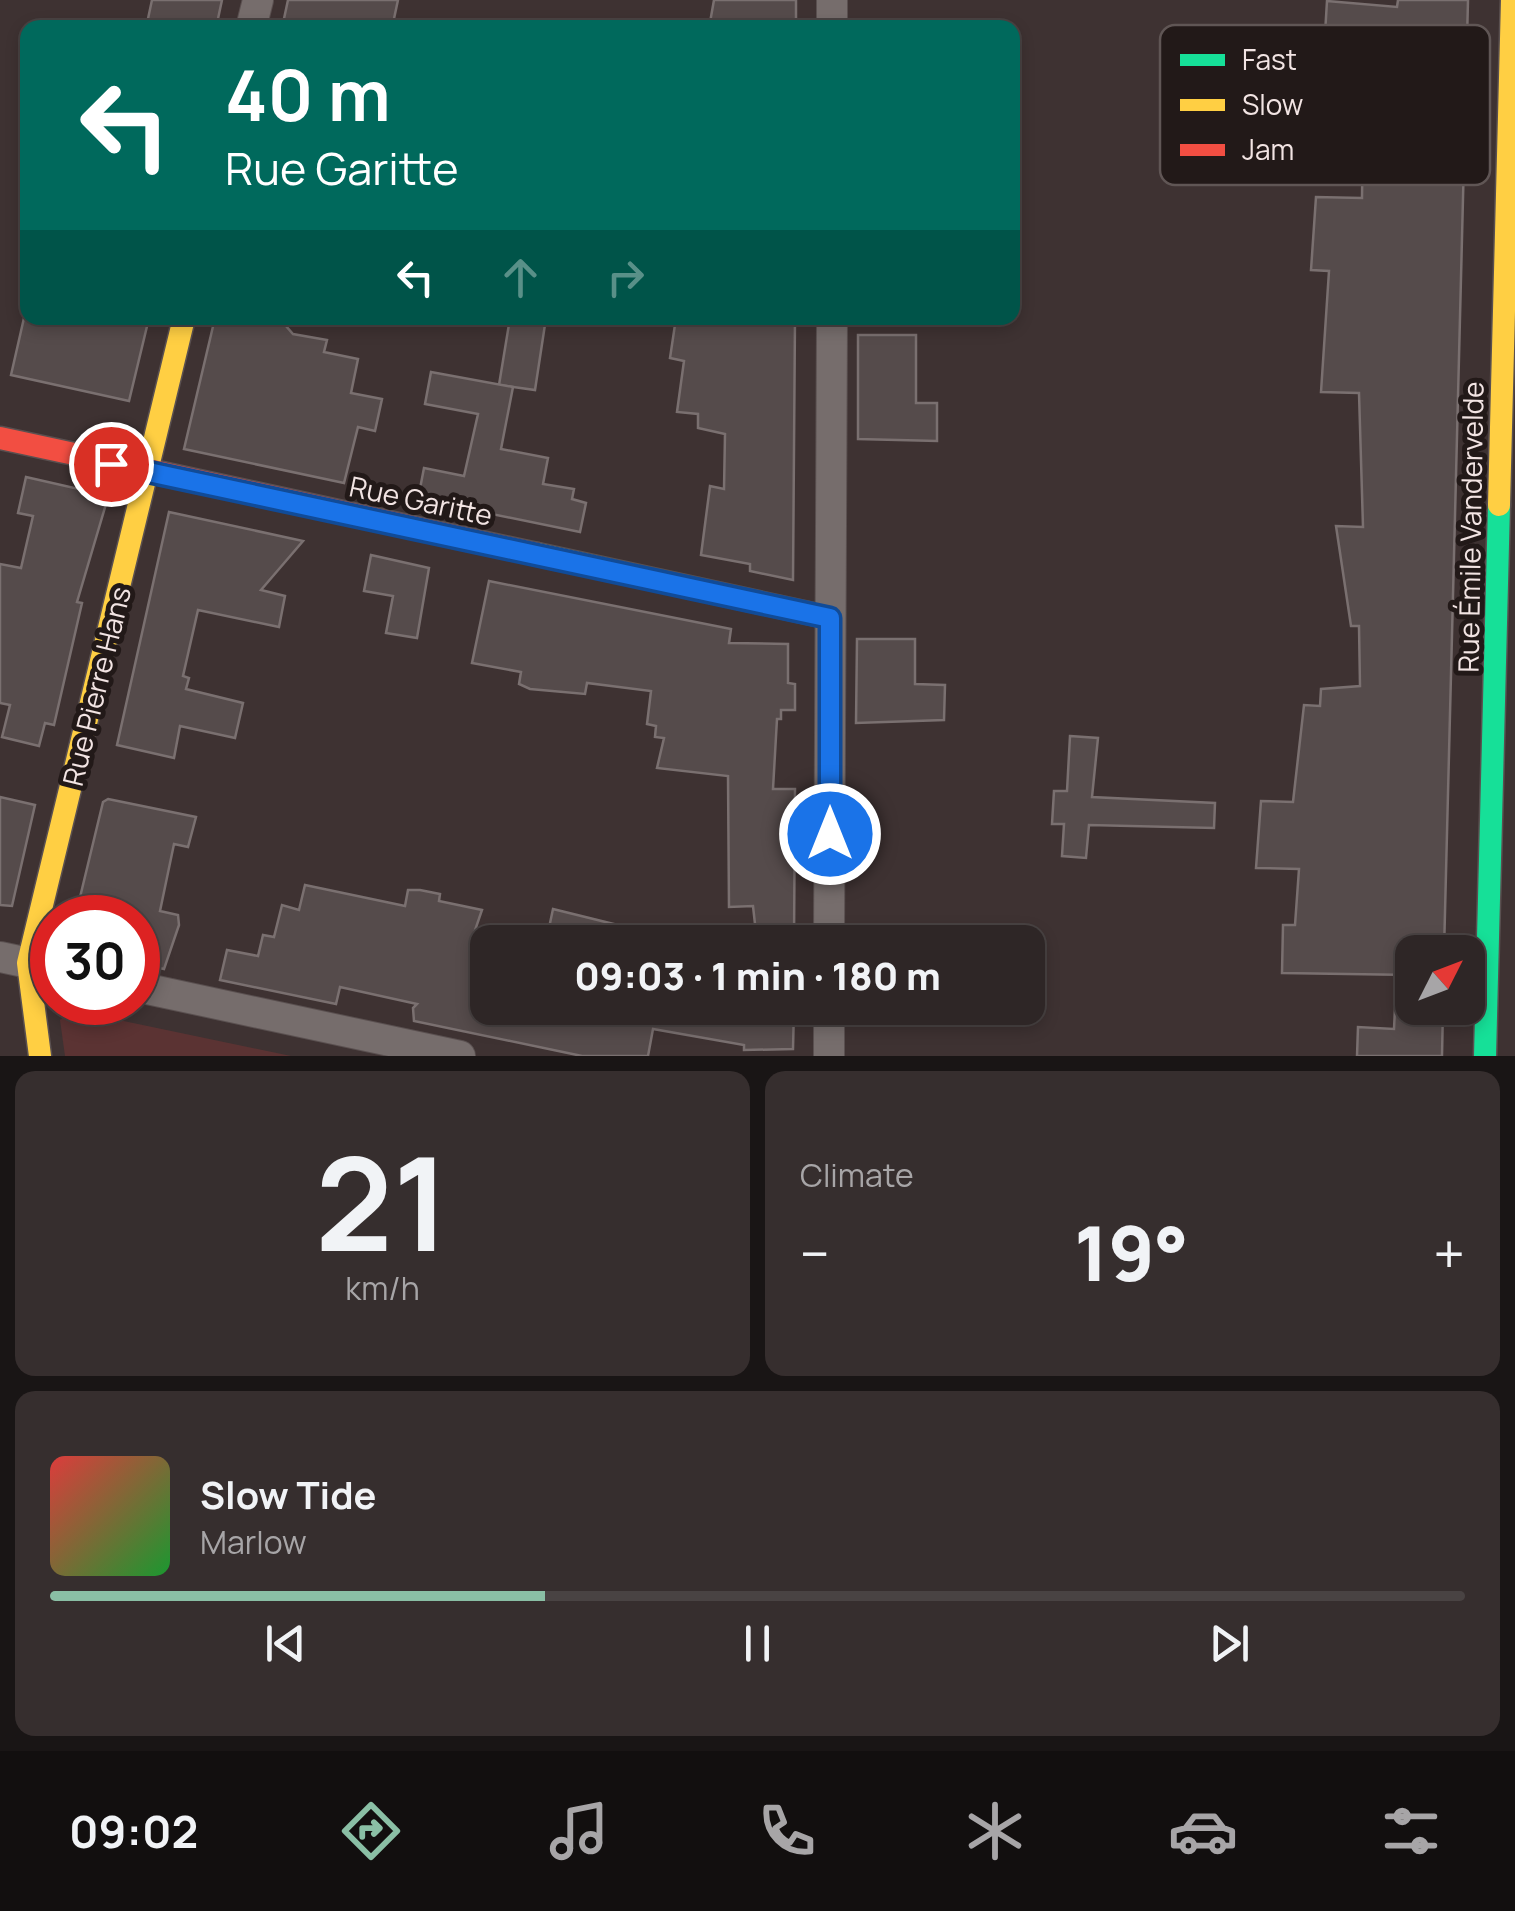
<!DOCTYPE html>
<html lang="en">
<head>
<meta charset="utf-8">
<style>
	body { margin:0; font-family:Manrope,sans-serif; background:#362e2e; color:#f1f3f6; height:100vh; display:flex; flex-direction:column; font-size:38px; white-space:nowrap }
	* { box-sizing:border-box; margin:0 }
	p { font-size:32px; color:#a7a5a7 }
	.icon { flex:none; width:55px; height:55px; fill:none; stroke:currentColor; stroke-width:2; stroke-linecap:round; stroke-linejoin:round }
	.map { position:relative; height:1056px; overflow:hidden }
	.sheet { display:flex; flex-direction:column; gap:15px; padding:15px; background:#191515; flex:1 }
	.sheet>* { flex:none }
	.hud { position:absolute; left:20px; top:20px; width:1000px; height:305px; border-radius:20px; box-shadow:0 5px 15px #0003,0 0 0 2px #494343; background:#00695c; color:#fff; overflow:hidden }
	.needle { width:65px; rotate:48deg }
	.buttons { position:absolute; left:1395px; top:935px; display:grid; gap:20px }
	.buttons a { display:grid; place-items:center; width:90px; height:90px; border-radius:20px; background:#2e2626; box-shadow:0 5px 15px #0003,0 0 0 2px #494343; font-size:50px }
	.speed { position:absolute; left:30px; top:895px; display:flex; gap:20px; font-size:50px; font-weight:700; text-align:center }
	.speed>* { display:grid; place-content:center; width:130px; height:130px; border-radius:50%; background:#2e2626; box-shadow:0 5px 15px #0003,0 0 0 2px #494343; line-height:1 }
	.speed .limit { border:15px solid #d22; background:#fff; color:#111 }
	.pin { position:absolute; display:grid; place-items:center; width:85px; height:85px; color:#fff; margin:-42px; border:5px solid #fff; border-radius:50%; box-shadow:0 2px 10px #0007 }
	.me { position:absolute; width:110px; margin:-55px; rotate:0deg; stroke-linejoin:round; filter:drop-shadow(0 0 8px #0008) }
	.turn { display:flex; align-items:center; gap:35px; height:210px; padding:0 40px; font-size:45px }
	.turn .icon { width:130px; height:130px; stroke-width:2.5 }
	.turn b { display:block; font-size:70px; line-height:85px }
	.lanes { display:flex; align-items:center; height:95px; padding:0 40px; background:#0003; justify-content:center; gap:50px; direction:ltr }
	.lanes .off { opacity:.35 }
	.big { font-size:75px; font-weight:800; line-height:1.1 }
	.sheet .tile { flex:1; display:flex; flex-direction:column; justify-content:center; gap:15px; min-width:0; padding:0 35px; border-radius:20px; background:#362e2e }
	.sheet .dial { align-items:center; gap:0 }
	.dial b { font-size:130px; line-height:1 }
	.song { display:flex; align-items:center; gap:30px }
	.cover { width:120px; height:120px; border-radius:15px; background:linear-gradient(135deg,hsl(0 70% 55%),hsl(130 70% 35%)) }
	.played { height:10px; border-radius:5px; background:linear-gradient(90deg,#8abfa5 35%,#494343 35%) }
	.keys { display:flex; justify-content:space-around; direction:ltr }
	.heat { display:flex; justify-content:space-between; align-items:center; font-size:55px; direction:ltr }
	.sheet .tiles { flex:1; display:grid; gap:15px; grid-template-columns:1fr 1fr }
	.tile:last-child { grid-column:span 2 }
	.trip { position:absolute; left:470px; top:925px; width:575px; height:100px; border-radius:20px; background:#2e2626; box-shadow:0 5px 15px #0003,0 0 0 2px #494343; font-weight:800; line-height:100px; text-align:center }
	.dock { display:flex; height:160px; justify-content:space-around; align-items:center; background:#120f0f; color:#a7a5a7 }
	.dock .icon { width:70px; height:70px }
	.dock .selected { color:#8abfa5 }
	.dock b { font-size:45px; color:#f1f3f6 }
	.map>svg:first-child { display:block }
	.green { fill:#5b3333 }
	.building { fill:#554b4b; stroke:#7a7070; stroke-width:2.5 }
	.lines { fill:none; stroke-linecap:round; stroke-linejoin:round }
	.street-casing { stroke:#5a5050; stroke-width:32 }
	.fast-casing { stroke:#5a5050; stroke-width:25 }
	.slow-casing { stroke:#5a5050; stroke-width:25 }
	.jam-casing { stroke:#5a5050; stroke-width:25 }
	.street { stroke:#766d6c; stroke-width:30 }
	.fast { stroke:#16e098; stroke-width:22 }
	.slow { stroke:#ffcf43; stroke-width:22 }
	.jam { stroke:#f24e42; stroke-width:22 }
	.route-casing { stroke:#114b97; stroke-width:25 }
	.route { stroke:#1a73e8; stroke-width:18 }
	.labels { text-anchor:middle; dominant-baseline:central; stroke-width:10; stroke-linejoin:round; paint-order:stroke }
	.street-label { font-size:28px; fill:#f2e4e3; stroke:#221918 }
	.key { fill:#221918; stroke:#605655; stroke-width:2.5 }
	.key-label { font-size:28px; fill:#f2e4e3 }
</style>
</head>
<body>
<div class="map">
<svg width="1515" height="1056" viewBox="0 0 1515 1056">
	<rect width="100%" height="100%" fill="#3e3232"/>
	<path class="green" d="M71,1010L291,1056H65L60,1020Z"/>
	<g class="building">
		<path d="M152,0H222L216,28H146Z"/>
		<path d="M288,0H398L392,28H282Z"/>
		<path d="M714,0H796V28H709Z"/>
		<path d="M1398,0H1468L1444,952H1412V975L1282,973L1283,925H1295L1299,869L1256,868L1261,801L1293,802L1304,705L1320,706L1321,689L1360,686L1359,626H1351L1336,526L1363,527L1359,393L1321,392L1329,271L1311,270L1316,197L1362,198L1363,110H1351L1352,97H1336L1335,34H1325L1327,1L1397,7Z"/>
		<path d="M24,318H149L129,401L11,375Z"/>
		<path d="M215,318H279L293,334L327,340L324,352L358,359L351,393L382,399L375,431L358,427L344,483L184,449Z"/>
		<path d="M510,318H546L535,390L499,385Z"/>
		<path d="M676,318H795L793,580L750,571V564L701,555L710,486L724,489L725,434L698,428V414L677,412L684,361L670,358Z"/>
		<path d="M858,335H916V403H937V441L858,439Z"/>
		<path d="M431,372L513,387L501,449L548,458L543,484L574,489L572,499L586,503L580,532L418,499L424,468L464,476L478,414L425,404Z"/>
		<path d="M26,477L101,494L106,504L77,602L82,603L54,725L45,723L39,746L2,737L10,705L0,703V564L21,568L33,516L18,513Z"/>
		<path d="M169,512L303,541L261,590L285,596L279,627L198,610L183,676L189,678L186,689L243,703L235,738L180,726L174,758L117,745Z"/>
		<path d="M371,555L429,568L417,638L386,633L393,596L364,591Z"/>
		<path d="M489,581L731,629L729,643L788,644V683L795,684V710H781V719H777L773,789H795L794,942H757L753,906L729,907L728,776L657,768L664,738L655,737L656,726L647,724L651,691L587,683L585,694L530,689L519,684L521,672L472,663Z"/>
		<path d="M857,639H915V684L945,685L944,720L856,723Z"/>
		<path d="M1070,736L1098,738L1092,797L1215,803L1214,828L1089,825L1086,858L1062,856L1064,824H1052L1054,791H1067Z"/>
		<path d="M0,797L35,805L12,906L0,905Z"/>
		<path d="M108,799L196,817L188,847L174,844L160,911L178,915L179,925L164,969L138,963V918H75L103,802Z"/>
		<path d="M305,885L405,906L408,890H420L440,894L439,901L482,910L472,939L486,942L481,976L488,977V1008H794L793,1049L744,1050V1045L653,1029L648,1056H582L414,1021L413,1008L417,1004L340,987L336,1004L220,980L227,950L258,956L263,935L274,937L282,905L299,910Z"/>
		<path d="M553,909L646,932L644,942H546Z"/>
		<path d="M1395,1008H1443L1442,1056H1357L1358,1027L1394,1029Z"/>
	</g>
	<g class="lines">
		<defs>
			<g id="street">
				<path d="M251,28L258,0"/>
				<path d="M832,28V0"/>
				<path d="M829,942L832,318"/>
				<path d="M0,957L52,968"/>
				<path d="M138,987L460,1056"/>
				<path d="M829,1056V1008"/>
			</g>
			<path id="fast" d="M1485,1056L1499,505"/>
			<g id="slow">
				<path d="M1499,505L1512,0"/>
				<path d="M537,554L831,618"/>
				<path d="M40,1056L28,963L184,318"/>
			</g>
			<path id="jam" d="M0,438L537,554"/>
		</defs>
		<use href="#street" class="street-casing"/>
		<use href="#fast" class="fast-casing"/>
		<use href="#slow" class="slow-casing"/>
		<use href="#jam" class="jam-casing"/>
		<use href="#street" class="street"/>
		<use href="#fast" class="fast"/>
		<use href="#slow" class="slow"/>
		<use href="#jam" class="jam"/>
	</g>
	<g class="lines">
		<defs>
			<path id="route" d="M111,464L830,618V834"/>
		</defs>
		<use href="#route" class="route-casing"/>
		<use href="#route" class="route"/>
	</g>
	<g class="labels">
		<g class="street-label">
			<text transform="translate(421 500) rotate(12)">Rue Garitte</text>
			<text transform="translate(1470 527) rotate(-89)">Rue Émile Vandervelde</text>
			<text transform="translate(96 686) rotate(-76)">Rue Pierre Hans</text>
		</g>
	</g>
	<rect x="1160" y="25" width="330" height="160" rx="15" class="key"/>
	<rect x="1180" y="54" width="45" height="12" fill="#16e098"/>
	<rect x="1180" y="99" width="45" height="12" fill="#ffcf43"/>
	<rect x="1180" y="144" width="45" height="12" fill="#f24e42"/>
	<g class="key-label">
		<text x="1242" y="70">Fast</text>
		<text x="1242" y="115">Slow</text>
		<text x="1242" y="160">Jam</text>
	</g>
</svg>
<div class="buttons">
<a><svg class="needle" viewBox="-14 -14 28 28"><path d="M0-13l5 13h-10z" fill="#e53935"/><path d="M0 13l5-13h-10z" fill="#a7a5a7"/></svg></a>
</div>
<div class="speed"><div class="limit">30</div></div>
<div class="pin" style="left:111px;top:464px;background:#d93025"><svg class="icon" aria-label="arrive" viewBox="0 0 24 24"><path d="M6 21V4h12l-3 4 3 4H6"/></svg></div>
<svg class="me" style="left:830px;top:834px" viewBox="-20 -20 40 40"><circle r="17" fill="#1a73e8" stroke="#fff" stroke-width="3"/><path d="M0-11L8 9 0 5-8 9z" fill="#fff"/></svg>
<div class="trip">09:03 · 1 min · 180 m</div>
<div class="hud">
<div class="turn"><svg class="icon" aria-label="left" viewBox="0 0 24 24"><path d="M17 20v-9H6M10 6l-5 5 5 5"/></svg><div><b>40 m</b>Rue Garitte</div></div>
<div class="lanes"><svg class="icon" aria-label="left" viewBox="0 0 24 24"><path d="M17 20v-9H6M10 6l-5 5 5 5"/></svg><svg class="icon off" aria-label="ahead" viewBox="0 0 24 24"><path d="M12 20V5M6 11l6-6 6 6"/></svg><svg class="icon off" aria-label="right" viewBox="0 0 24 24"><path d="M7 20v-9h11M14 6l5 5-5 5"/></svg></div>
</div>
</div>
<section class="sheet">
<div class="tiles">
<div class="tile dial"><b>21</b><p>km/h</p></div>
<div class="tile"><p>Climate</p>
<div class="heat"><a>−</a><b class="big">19°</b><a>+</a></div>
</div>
<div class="tile">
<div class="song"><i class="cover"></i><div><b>Slow Tide</b><p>Marlow</p></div></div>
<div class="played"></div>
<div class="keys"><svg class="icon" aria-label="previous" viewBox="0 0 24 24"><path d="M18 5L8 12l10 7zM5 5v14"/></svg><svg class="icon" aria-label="pause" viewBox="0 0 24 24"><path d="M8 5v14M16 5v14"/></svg><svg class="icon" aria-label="next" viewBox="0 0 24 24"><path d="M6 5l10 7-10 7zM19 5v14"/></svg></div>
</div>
</div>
</section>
<nav class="dock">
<b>09:02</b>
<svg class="icon selected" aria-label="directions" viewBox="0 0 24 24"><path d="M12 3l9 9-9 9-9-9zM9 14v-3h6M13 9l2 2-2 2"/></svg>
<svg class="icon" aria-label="music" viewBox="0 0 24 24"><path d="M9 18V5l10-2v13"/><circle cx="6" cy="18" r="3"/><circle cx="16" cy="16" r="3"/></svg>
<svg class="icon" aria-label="phone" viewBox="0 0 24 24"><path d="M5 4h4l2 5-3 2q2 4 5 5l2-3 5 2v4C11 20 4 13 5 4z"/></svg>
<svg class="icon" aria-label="climate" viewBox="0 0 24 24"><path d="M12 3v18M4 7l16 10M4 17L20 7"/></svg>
<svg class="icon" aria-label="car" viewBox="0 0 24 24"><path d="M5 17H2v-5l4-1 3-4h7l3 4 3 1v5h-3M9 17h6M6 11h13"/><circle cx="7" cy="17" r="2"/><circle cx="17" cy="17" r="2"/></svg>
<svg class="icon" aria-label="filters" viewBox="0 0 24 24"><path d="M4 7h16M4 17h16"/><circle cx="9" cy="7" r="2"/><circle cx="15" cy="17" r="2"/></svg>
</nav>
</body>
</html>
